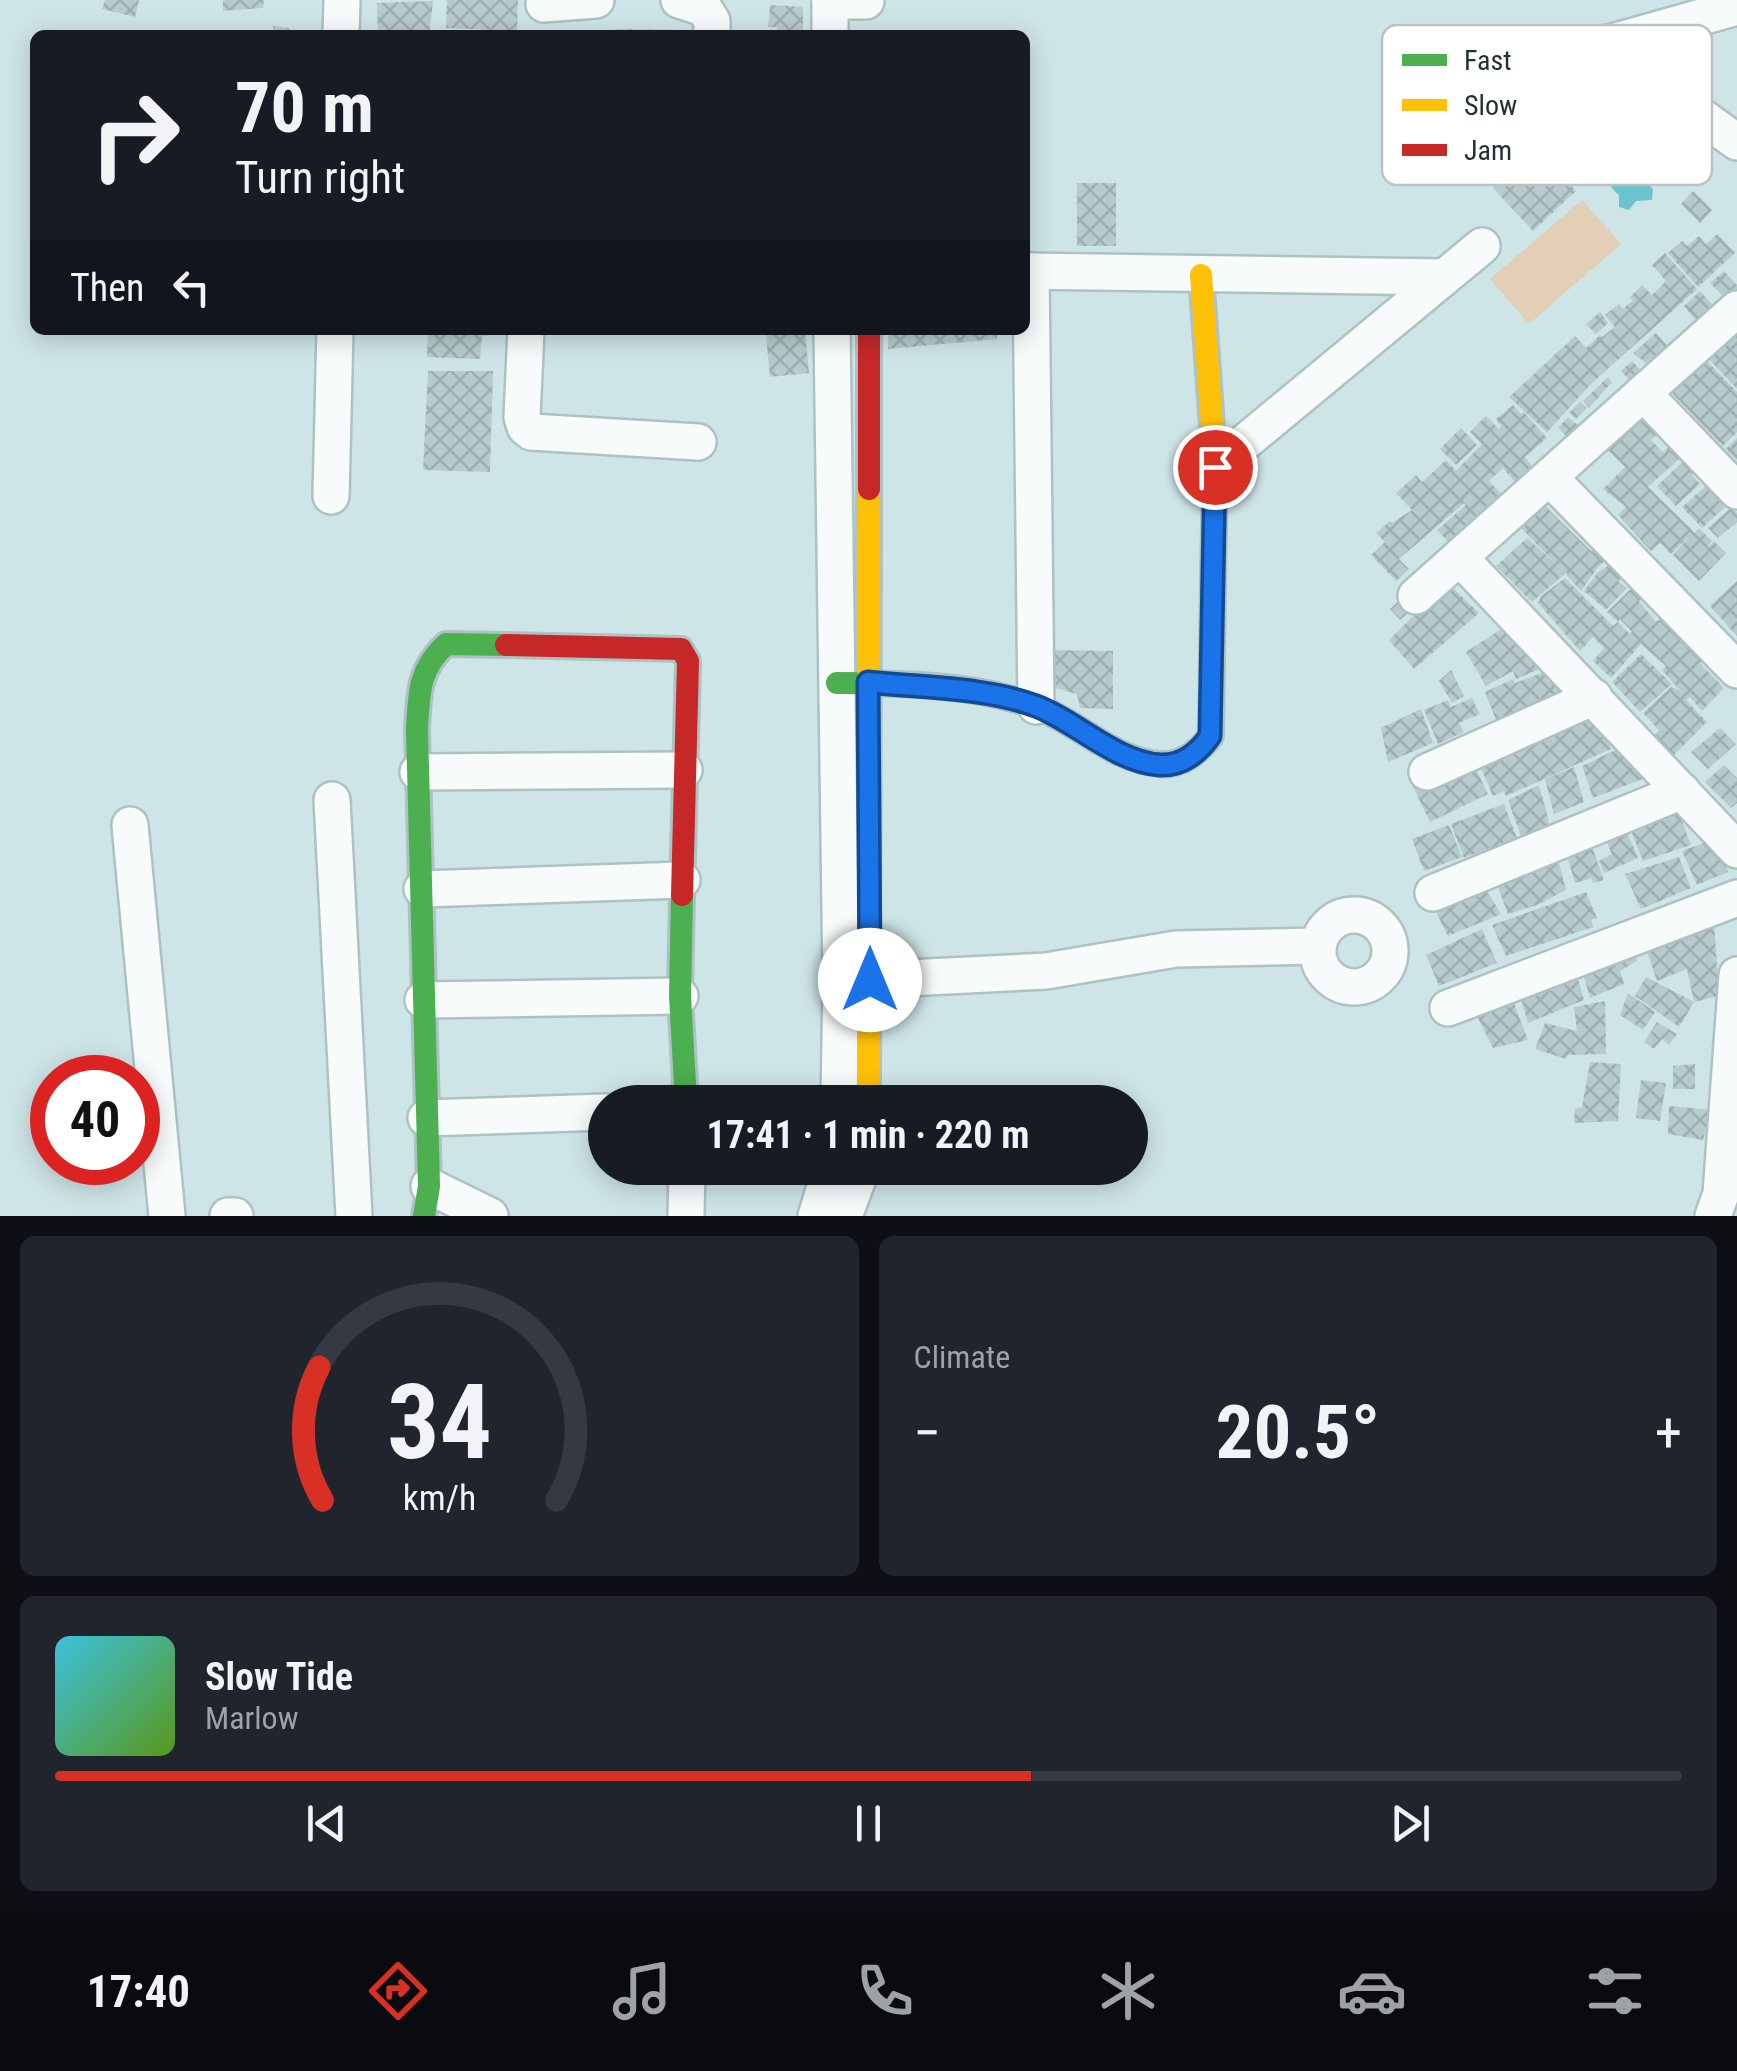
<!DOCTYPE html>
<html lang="en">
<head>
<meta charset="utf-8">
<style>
	body { margin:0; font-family:"Roboto Condensed",sans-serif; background:#20242c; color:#f1f3f6; height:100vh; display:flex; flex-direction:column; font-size:38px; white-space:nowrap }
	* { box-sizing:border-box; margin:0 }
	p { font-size:32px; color:#9ea1a6 }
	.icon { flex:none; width:55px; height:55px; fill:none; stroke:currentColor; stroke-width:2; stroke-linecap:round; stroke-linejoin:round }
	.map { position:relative; height:1216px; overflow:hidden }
	.side { display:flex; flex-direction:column; gap:20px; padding:20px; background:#0d0f14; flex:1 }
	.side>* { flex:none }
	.hud { position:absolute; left:30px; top:30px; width:1000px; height:305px; border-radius:15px; box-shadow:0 5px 25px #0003; background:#171b24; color:#f1f3f6; overflow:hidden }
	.speed { position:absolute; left:30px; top:1055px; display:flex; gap:20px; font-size:50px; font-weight:700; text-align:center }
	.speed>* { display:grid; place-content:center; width:130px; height:130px; border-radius:50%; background:#171b24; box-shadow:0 5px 25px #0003; line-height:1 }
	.speed .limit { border:15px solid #d22; background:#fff; color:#111 }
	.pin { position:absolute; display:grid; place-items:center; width:85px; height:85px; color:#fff; margin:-42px; border:5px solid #fff; border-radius:50%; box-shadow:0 2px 10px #0007 }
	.me { position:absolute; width:110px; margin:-55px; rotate:0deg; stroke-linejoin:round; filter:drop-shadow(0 0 8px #0008) }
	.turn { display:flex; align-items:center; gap:35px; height:210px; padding:0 40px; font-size:45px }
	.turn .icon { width:130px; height:130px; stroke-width:2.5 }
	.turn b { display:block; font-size:70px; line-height:85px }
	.then { display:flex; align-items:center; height:95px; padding:0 40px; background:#0003; gap:20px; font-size:38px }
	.big { font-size:75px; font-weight:700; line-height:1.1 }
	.side .widget { flex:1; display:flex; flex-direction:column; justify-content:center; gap:15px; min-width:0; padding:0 35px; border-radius:15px; background:#20242c }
	.side .dial { align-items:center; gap:0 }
	.dial svg { height:260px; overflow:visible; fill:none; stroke:#363941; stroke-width:7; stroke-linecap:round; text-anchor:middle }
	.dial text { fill:#f1f3f6; stroke:none }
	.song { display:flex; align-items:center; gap:30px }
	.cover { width:120px; height:120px; border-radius:15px; background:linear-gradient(135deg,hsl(190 70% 55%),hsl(90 70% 35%)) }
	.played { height:10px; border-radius:5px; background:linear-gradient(90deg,#d93025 60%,#363941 60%) }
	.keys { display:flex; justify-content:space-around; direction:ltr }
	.heat { display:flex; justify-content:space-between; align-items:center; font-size:55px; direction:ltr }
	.side .tiles { flex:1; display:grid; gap:20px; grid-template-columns:1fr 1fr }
	.widget:last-child { grid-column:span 2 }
	.trip { position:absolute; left:588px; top:1085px; width:560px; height:100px; border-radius:50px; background:#171b24; box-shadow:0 5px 25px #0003; font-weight:700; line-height:100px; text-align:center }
	.dock { display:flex; height:160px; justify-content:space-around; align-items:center; background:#090b0e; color:#9ea1a6 }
	.dock .icon { width:70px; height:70px }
	.dock .active { color:#d93025 }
	.dock b { font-size:45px; color:#f1f3f6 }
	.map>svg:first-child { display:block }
	.pitch { fill:#e2cfb6 }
	.water { fill:#6bc3cc }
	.building { fill:url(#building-cross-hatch) }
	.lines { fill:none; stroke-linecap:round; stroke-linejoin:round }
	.street-casing { stroke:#aec1c3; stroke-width:40 }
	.fast-casing { stroke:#aec1c3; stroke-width:28 }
	.slow-casing { stroke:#aec1c3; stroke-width:28 }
	.jam-casing { stroke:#aec1c3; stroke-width:28 }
	.street { stroke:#f8fbfc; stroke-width:35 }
	.fast { stroke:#4caf50; stroke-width:22 }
	.slow { stroke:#ffc107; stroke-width:22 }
	.jam { stroke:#c62828; stroke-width:22 }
	.route-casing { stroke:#114b97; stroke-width:25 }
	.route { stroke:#1a73e8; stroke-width:18 }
	.key { fill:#fff; stroke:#bcc1c2; stroke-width:2.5 }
	.key-label { font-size:28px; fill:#213133 }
</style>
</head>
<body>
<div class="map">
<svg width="1737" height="1216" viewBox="0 0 1737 1216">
	<defs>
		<pattern id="building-cross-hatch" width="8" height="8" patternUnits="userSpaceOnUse" patternTransform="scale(2.5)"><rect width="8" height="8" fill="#b8cbcc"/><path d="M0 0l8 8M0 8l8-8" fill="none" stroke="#9eafb0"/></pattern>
	</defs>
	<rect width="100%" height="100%" fill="#cee5e8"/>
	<path class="pitch" d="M1582,200L1621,244L1529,324L1490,279Z"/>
	<path class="water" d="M1620,164L1637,172L1653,189L1652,200L1636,201L1629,210L1619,207V195C1611,188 1607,183 1609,172Z"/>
	<g class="building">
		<path d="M105,0H139L135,17L102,9Z"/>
		<path d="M223,0H264L263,8L223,11Z"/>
		<path d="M447,0H518L517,31L446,28Z"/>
		<path d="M433,1L429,35L378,34L377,3Z"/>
		<path d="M770,5L803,7V35H777V27H768Z"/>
		<path d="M273,26L289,28L288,35H273Z"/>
		<path d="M615,29L685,30V35H615Z"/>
		<path d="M1537,148L1576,191L1533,231L1493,188Z"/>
		<rect x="1077" y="183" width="39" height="63"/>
		<path d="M1693,191L1712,210L1700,223L1681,204Z"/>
		<path d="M1717,234L1735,253L1698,287L1668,253L1682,241L1687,246L1699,236L1706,244Z"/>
		<path d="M1665,253L1697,289L1592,383L1547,432L1509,397L1575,336L1586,348L1600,335L1602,337L1615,327L1605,315L1619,304L1623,309L1633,300L1629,298L1642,285L1652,295L1666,281L1652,265Z"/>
		<path d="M1724,271L1737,285V293L1728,301L1710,283Z"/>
		<path d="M1700,291L1717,310L1700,325L1684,306Z"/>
		<path d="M1600,312L1608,323L1596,334L1586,324Z"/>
		<path d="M1737,328V389L1707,357Z"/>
		<path d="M428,330H490L489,336L482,335L480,359L427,357Z"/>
		<path d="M888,330H997V339L888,349Z"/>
		<path d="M805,331L809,373L770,377L766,335Z"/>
		<path d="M1656,333L1670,349L1658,360L1654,356L1646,363L1633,353Z"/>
		<path d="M1703,357L1737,392V432L1723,446L1669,390Z"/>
		<path d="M1632,361L1644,374L1633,384L1621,371Z"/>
		<path d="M428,371H493L490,472L423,470Z"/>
		<path d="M1608,377L1612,382L1589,408L1583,401Z"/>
		<path d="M1580,402L1587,408L1576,419L1569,413Z"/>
		<path d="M1513,405L1521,414L1524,412L1547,438L1525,457L1534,469L1517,484L1503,468L1489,481L1504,497L1451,545L1437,530L1466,505L1464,503L1399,559L1409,569L1396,581L1371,555L1385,542L1376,533L1390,521L1392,523L1412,510L1396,493L1416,475L1422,482L1446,460L1456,471L1482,444L1470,432L1486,416L1499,429L1501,426L1496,419Z"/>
		<path d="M1653,416L1664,428L1651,440L1663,452L1676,440L1687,452L1648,487L1695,533L1699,528L1712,541L1705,550L1714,541L1726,553L1699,581L1673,555L1690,536L1671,554L1660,543L1651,551L1618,515L1626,507L1603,489L1625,467L1608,450L1641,417L1646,423Z"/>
		<path d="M1568,417L1581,428L1570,440L1558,428Z"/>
		<path d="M1461,428L1477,445L1456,465L1440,449Z"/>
		<path d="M1737,438V460L1726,449Z"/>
		<path d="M1692,453L1703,465L1692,475L1700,484L1676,506L1657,486Z"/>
		<path d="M1715,478L1734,499L1702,528L1682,507Z"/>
		<path d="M1546,507L1591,551L1605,539L1616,551L1599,566L1581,591L1567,576V572L1532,602L1496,566L1527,538L1557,565L1518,525L1533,511Z"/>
		<path d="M1732,507L1737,513V522L1718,538L1708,528Z"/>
		<path d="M1613,563L1626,576L1618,581L1627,588L1606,610L1584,591L1598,572Z"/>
		<path d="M1565,578L1613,626L1618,622L1630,634L1632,632L1620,619L1618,622L1607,612L1639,581L1648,593L1639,601L1656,622L1665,615L1682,635L1678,638L1686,647L1692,641L1707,657L1700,663L1724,688L1702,711L1690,697L1686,700L1707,722L1674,755L1655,735L1659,730L1643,713L1671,687L1680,691L1662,670L1666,666L1641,644L1611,678L1593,661L1604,648L1593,637L1580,651L1538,603L1541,596Z"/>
		<path d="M1737,581V636L1710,606Z"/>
		<path d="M1452,587L1479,613L1414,669L1389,640L1420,609L1423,613Z"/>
		<path d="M1408,592L1418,604L1400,620L1390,609Z"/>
		<path d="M1501,629L1529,642L1542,668L1516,679L1513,671L1486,686L1466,652Z"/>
		<path d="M1053,650L1113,651V709L1080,708L1077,694L1052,687Z"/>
		<path d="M1641,654L1672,684L1640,712L1612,682Z"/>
		<path d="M1451,670L1464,696L1452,703L1439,681Z"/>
		<path d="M1544,672L1548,682L1557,678L1569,691L1497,722L1485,692L1513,679L1515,683Z"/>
		<path d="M1472,698L1480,714L1459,723L1464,732L1438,744L1424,710L1448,700L1451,707Z"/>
		<path d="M1421,709L1433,743L1388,762L1381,728Z"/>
		<path d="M1597,714L1611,749L1506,796L1504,791L1493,796L1480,766Z"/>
		<path d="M1720,728L1736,744L1708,769L1691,752Z"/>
		<path d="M1630,743L1653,775L1593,798L1582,766Z"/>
		<path d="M1471,759L1488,794L1430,822L1413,787Z"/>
		<path d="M1724,765L1737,778V803L1731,808L1705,782Z"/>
		<path d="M1574,767L1584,802L1554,814L1545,779Z"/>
		<path d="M1539,785L1551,829L1522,839L1508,800Z"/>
		<path d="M1504,804L1517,838L1464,858L1451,824Z"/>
		<path d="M1677,808L1691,845L1643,861L1629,826Z"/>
		<path d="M1623,823L1638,858L1604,873L1599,861L1612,854L1602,832Z"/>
		<path d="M1449,825L1462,857L1424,871L1412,839Z"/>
		<path d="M1717,838L1728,872L1697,885L1682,851Z"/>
		<path d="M1590,841L1604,880L1593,883L1592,878L1575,883L1566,852Z"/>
		<path d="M1557,856L1566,890L1537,905L1508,914L1494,877Z"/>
		<path d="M1679,857L1691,888L1641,909L1625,874Z"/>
		<path d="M1484,886L1501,914L1448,936L1434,908Z"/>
		<path d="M1586,892L1597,918L1591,920L1593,927L1506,956L1492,925Z"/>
		<path d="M1714,922L1719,996L1694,1002L1687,969L1657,981L1645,945Z"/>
		<path d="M1482,929L1497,963L1439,986L1426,955Z"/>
		<path d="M1632,947L1637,961L1620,971L1624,984L1590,998L1581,966Z"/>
		<path d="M1564,970L1569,982L1578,979L1584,1000L1528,1023L1519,992Z"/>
		<path d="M1646,977L1694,1002L1679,1027L1635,996Z"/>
		<path d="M1628,993L1655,1012L1643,1030L1620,1015Z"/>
		<path d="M1512,998L1528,1040L1493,1048L1476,1014Z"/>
		<path d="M1605,1001L1606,1054L1568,1055L1566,1059L1535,1049L1545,1023L1577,1031L1574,1007Z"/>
		<path d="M1657,1022L1677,1034L1669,1045L1662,1039L1654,1049L1644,1042Z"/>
		<path d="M1590,1062L1621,1064L1618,1121L1574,1123L1575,1109L1582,1107Z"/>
		<path d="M1695,1064V1089H1673V1066Z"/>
		<path d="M1641,1080L1666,1083L1660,1121L1636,1118Z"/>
		<path d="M1669,1106L1711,1110L1703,1140L1668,1134Z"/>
	</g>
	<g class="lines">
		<defs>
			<g id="street">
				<path d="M679,0L704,8L712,21V35"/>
				<path d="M830,0V35"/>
				<path d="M830,1H866"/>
				<path d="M544,4L596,0"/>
				<path d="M341,35L342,0"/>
				<path d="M1604,46L1737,142"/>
				<path d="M1541,62L1737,7"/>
				<path d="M1025,271L1444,277"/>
				<path d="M1031,271L1036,706"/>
				<path d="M526,330L522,417L525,427L531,432L698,442"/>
				<path d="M832,330L841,981L839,1102"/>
				<path d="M1643,393L1737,491"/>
				<path d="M1215,467L1482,246"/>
				<path d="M1549,477L1737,670"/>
				<path d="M331,496L335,330"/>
				<path d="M1461,559L1737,850"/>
				<path d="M1416,596L1737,309"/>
				<path d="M418,772L684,770"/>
				<path d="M1427,772L1594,697"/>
				<path d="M332,800L354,1216"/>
				<path d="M130,825L167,1216"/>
				<path d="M422,889L682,880"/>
				<path d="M1433,893L1682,791"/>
				<circle cx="1354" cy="951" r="36"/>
				<path d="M847,981L1046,971L1176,949L1318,946"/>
				<path d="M423,1000L680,996"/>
				<path d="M1448,1008L1737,898"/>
				<path d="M426,1118L605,1112"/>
				<path d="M429,1186L490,1216"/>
				<path d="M228,1216H235"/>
				<path d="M686,1216L687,1168"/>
				<path d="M816,1216L831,1168"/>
				<path d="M844,1216L862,1168"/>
				<path d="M1713,1216L1721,1194L1737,975"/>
			</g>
			<g id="fast">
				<path d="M837,683C901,683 974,684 1035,706C1078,722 1112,760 1159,764C1182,766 1198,752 1211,736L1213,581"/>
				<path d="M682,895L680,996L686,1102"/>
				<path d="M424,1216L429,1186L417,730C419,694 418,670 446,644L506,645"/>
			</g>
			<g id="slow">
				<path d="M1201,275L1215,467L1213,581"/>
				<path d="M868,1102L869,489"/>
			</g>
			<g id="jam">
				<path d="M869,489V330"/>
				<path d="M506,645L681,649L688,661L682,895"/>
			</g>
		</defs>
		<use href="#street" class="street-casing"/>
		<use href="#fast" class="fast-casing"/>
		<use href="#slow" class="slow-casing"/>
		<use href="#jam" class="jam-casing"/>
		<use href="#street" class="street"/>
		<use href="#fast" class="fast"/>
		<use href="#slow" class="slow"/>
		<use href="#jam" class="jam"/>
	</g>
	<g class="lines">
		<defs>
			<path id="route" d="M870,980L868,682C922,688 985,687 1036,706C1076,721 1115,762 1160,765C1182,766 1199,752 1210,736L1215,467"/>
		</defs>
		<use href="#route" class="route-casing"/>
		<use href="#route" class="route"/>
	</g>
	<rect x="1382" y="25" width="330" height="160" rx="15" class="key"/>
	<rect x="1402" y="54" width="45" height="12" fill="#4caf50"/>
	<rect x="1402" y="99" width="45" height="12" fill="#ffc107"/>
	<rect x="1402" y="144" width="45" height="12" fill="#c62828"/>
	<g class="key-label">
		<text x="1464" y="70">Fast</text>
		<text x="1464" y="115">Slow</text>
		<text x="1464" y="160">Jam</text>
	</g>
</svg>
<div class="speed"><div class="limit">40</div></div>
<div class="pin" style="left:1215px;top:467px;background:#d93025"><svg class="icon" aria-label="arrive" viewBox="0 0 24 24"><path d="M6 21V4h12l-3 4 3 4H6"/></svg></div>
<svg class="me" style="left:870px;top:980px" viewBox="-20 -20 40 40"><circle r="19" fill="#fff"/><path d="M0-13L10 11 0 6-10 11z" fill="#1a73e8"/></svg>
<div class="trip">17:41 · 1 min · 220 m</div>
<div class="hud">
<div class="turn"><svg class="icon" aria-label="right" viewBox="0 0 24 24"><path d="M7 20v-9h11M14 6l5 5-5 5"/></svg><div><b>70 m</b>Turn right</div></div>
<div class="then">Then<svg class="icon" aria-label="left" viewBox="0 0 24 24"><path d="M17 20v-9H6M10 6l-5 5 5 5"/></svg></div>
</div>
</div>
<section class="side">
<div class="tiles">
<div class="widget dial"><svg viewBox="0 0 100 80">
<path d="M14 69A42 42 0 1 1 86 69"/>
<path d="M14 69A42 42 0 0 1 13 28" stroke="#d93025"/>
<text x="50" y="56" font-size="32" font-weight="700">34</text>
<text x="50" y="72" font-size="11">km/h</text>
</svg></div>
<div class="widget"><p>Climate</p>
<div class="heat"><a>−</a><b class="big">20.5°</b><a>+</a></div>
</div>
<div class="widget">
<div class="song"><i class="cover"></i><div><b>Slow Tide</b><p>Marlow</p></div></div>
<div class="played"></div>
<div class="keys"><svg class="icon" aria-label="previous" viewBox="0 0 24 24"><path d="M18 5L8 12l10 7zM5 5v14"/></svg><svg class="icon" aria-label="pause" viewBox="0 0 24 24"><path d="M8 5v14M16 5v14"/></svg><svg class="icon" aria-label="next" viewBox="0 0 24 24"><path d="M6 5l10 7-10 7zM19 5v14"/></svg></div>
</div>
</div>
</section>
<nav class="dock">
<b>17:40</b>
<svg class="icon active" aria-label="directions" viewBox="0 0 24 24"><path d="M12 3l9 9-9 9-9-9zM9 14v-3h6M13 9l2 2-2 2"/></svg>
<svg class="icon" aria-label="music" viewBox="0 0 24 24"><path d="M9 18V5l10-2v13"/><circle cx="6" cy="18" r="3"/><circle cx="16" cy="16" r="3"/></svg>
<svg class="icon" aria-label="phone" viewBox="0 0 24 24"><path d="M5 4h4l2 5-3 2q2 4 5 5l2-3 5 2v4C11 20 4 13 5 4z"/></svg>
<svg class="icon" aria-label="climate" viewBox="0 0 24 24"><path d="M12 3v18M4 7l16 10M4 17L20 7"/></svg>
<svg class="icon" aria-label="car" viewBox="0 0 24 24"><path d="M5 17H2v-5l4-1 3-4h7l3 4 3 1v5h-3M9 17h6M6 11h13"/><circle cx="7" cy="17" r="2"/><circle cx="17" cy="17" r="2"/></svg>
<svg class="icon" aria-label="filters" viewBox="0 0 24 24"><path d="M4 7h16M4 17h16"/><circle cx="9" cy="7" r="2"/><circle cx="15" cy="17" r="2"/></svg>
</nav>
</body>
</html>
